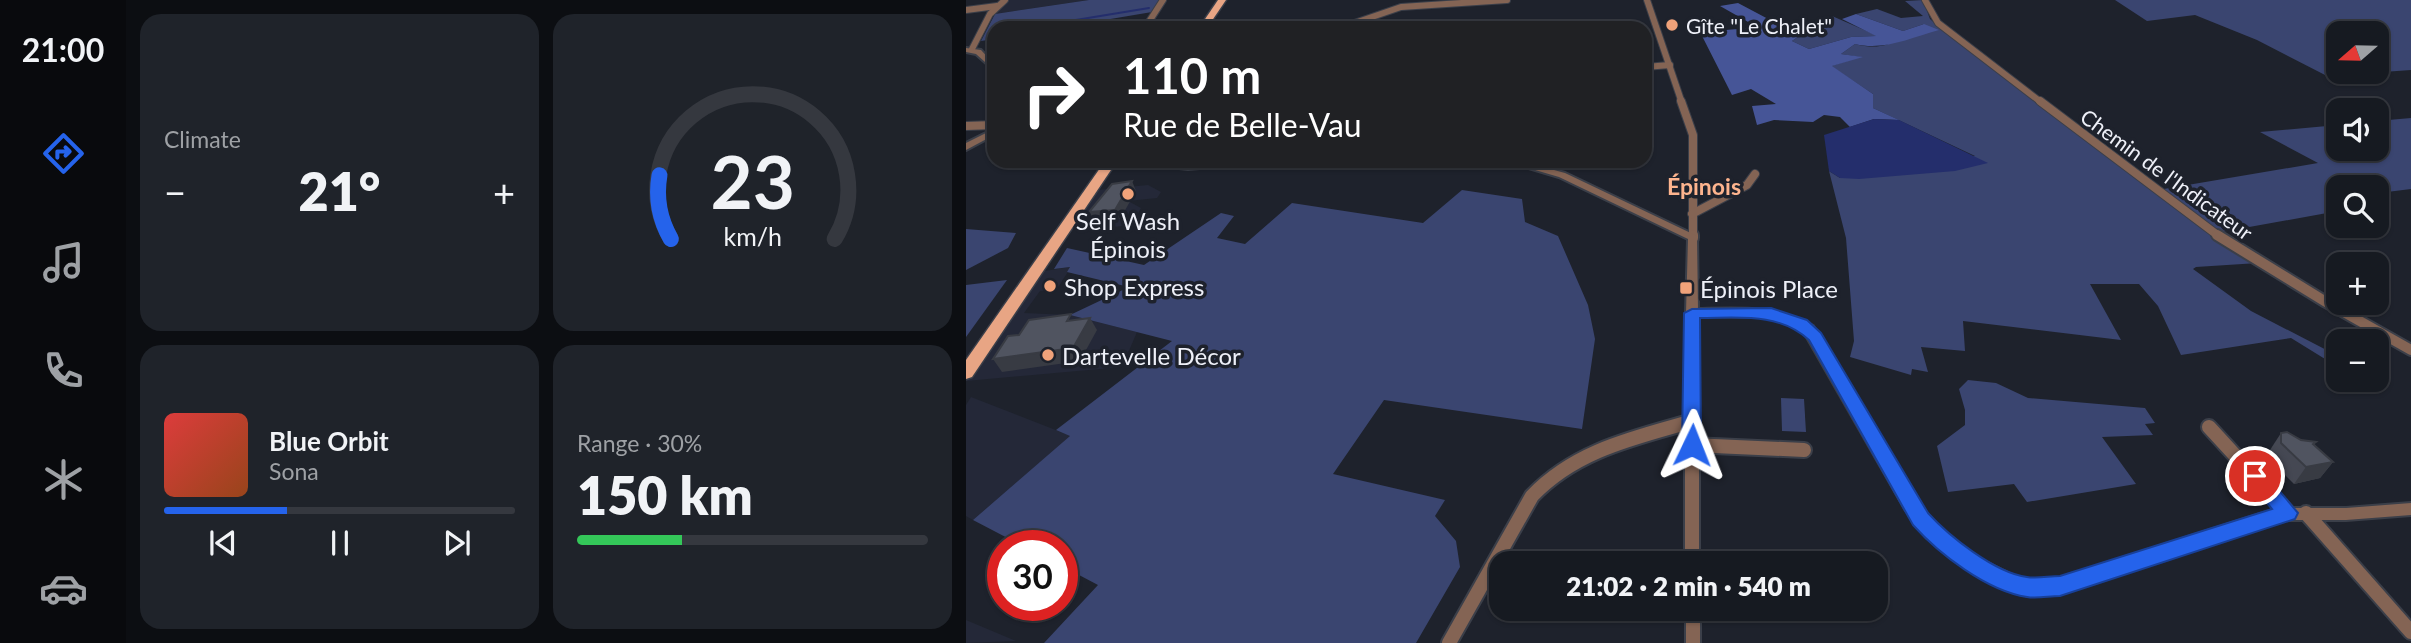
<!DOCTYPE html>
<html lang="en">
<head>
<meta charset="utf-8">
<style>
	body { margin:0; font-family:Lato,sans-serif; background:#1f232a; color:#f1f3f6; height:100vh; display:flex; flex-direction:column; font-size:26px; white-space:nowrap }
	* { box-sizing:border-box; margin:0 }
	p { font-size:23px; color:#9ea1a5 }
	.icon { flex:none; width:38px; height:38px; fill:none; stroke:currentColor; stroke-width:2; stroke-linecap:round; stroke-linejoin:round }
	.map { position:relative; flex:1; overflow:hidden }
	.drawer { display:flex; flex-direction:column; gap:14px; padding:14px; background:#0c0e12; width:840px }
	.drawer>* { flex:none }
	.guide { position:absolute; left:21px; top:21px; width:665px; height:147px; border-radius:21px; box-shadow:0 2px 5px #0004,0 0 0 2px #35383f; background:#202124; color:#fff; overflow:hidden }
	.needle { width:46px; rotate:250deg }
	.tools { position:absolute; left:1360px; top:21px; display:grid; gap:14px }
	.tools a { display:grid; place-items:center; width:63px; height:63px; border-radius:14px; background:#161a21; box-shadow:0 2px 5px #0004,0 0 0 2px #35383f; font-size:35px }
	.speed { position:absolute; left:21px; top:530px; display:flex; gap:14px; font-size:35px; font-weight:700; text-align:center }
	.speed>* { display:grid; place-content:center; width:91px; height:91px; border-radius:50%; background:#161a21; box-shadow:0 2px 5px #0004,0 0 0 2px #35383f; line-height:1 }
	.speed .limit { border:10px solid #d22; background:#fff; color:#111 }
	.pin { position:absolute; display:grid; place-items:center; width:60px; height:60px; color:#fff; margin:-30px; border:4px solid #fff; border-radius:50%; box-shadow:0 2px 7px #0007 }
	.me { position:absolute; width:77px; margin:-38px; rotate:2deg; stroke-linejoin:round; filter:drop-shadow(0 0 5px #0008) }
	.turn { display:flex; align-items:center; gap:24px; height:147px; padding:0 21px; font-size:32px }
	.turn .icon { width:91px; height:91px; stroke-width:2.5 }
	.turn b { display:block; font-size:49px; line-height:60px }
	.big { font-size:52px; font-weight:800; line-height:1.1 }
	.drawer .card { flex:1; display:flex; flex-direction:column; justify-content:center; gap:10px; min-width:0; padding:0 24px; border-radius:21px; background:#1f232a }
	.drawer .dial { align-items:center; gap:0 }
	.dial svg { height:182px; overflow:visible; fill:none; stroke:#35383f; stroke-width:7; stroke-linecap:round; text-anchor:middle }
	.dial text { fill:#f1f3f6; stroke:none }
	.song { display:flex; align-items:center; gap:21px }
	.cover { width:84px; height:84px; border-radius:10px; background:linear-gradient(135deg,hsl(0 70% 55%),hsl(20 70% 35%)) }
	.played { height:7px; border-radius:4px; background:linear-gradient(90deg,#2563eb 35%,#35383f 35%) }
	.keys { display:flex; justify-content:space-around; direction:ltr }
	.heat { display:flex; justify-content:space-between; align-items:center; font-size:38px; direction:ltr }
	.charge { height:10px; border-radius:5px; background:linear-gradient(90deg,#34c759 30%,#35383f 0) }
	.drawer .tiles { flex:1; display:grid; gap:14px; grid-template-columns:repeat(2,1fr) }
	.trip { position:absolute; left:523px; top:551px; width:399px; height:70px; border-radius:21px; background:#161a21; box-shadow:0 2px 5px #0004,0 0 0 2px #35383f; font-weight:800; line-height:70px; text-align:center }
	main { display:flex; flex:1; min-height:0 }
	.tabs { display:flex; flex-direction:column; width:126px; justify-content:space-around; align-items:center; background:#090a0d; color:#9ea1a5 }
	.tabs .icon { width:49px; height:49px }
	.tabs .on { color:#2563eb }
	.tabs b { font-size:32px; color:#f1f3f6 }
	.map>svg:first-child { display:block }
	.built { fill:#242838 }
	.green { fill:#3a4570; fill-rule:evenodd }
	.forest { fill:#465597 }
	.water { fill:#242e6c }
	.lines { fill:none; stroke-linecap:round; stroke-linejoin:round }
	.stream { stroke:#242e6c; stroke-width:2 }
	.minor-far3-casing { stroke:#3b3f49; stroke-width:8 }
	.minor-far2-casing { stroke:#3b3f49; stroke-width:10 }
	.minor-far1-casing { stroke:#3b3f49; stroke-width:14 }
	.minor-casing { stroke:#3b3f49; stroke-width:18 }
	.tertiary-casing { stroke:#3b3f49; stroke-width:4 }
	.primary-casing { stroke:#3b3f49; stroke-width:3 }
	.minor-far3 { stroke:#846454; stroke-width:6 }
	.minor-far2 { stroke:#846454; stroke-width:8 }
	.minor-far1 { stroke:#846454; stroke-width:10 }
	.minor { stroke:#846454; stroke-width:14 }
	.tertiary { fill:#846454; fill-rule:evenodd }
	.primary { fill:#e8a584; fill-rule:evenodd }
	.wall { fill:#454853 }
	.shaded-wall { fill:#383b43 }
	.building { fill:#505460; stroke:#383b43; stroke-width:2 }
	.route { fill:#2563eb; stroke:#184099; stroke-width:2 }
	.poi-dot { fill:#f0a27a; stroke:#1e222c; stroke-width:2.5 }
	.labels { text-anchor:middle; dominant-baseline:central; stroke-width:7; stroke-linejoin:round; paint-order:stroke }
	.far-poi-label { font-size:21px; fill:#eef0f8; stroke:#1e222c; text-anchor:start }
	.far-street-label { font-size:21px; fill:#eef0f8; stroke:#1e222c }
	.far-quarter-label { font-size:23px; font-weight:bold; fill:#fdb48e; stroke:#1e222c }
	.poi-label { font-size:24px; fill:#eef0f8; stroke:#1e222c; text-anchor:start }
</style>
</head>
<body>
<main>
<nav class="tabs">
<b>21:00</b>
<svg class="icon on" aria-label="directions" viewBox="0 0 24 24"><path d="M12 3l9 9-9 9-9-9zM9 14v-3h6M13 9l2 2-2 2"/></svg>
<svg class="icon" aria-label="music" viewBox="0 0 24 24"><path d="M9 18V5l10-2v13"/><circle cx="6" cy="18" r="3"/><circle cx="16" cy="16" r="3"/></svg>
<svg class="icon" aria-label="phone" viewBox="0 0 24 24"><path d="M5 4h4l2 5-3 2q2 4 5 5l2-3 5 2v4C11 20 4 13 5 4z"/></svg>
<svg class="icon" aria-label="climate" viewBox="0 0 24 24"><path d="M12 3v18M4 7l16 10M4 17L20 7"/></svg>
<svg class="icon" aria-label="car" viewBox="0 0 24 24"><path d="M5 17H2v-5l4-1 3-4h7l3 4 3 1v5h-3M9 17h6M6 11h13"/><circle cx="7" cy="17" r="2"/><circle cx="17" cy="17" r="2"/></svg>
</nav>
<section class="drawer">
<div class="tiles">
<div class="card"><p>Climate</p>
<div class="heat"><a>−</a><b class="big">21°</b><a>+</a></div>
</div>
<div class="card dial"><svg viewBox="0 0 100 80">
<path d="M14 69A42 42 0 1 1 86 69"/>
<path d="M14 69A42 42 0 0 1 9 41" stroke="#2563eb"/>
<text x="50" y="56" font-size="32" font-weight="700">23</text>
<text x="50" y="72" font-size="11">km/h</text>
</svg></div>
<div class="card">
<div class="song"><i class="cover"></i><div><b>Blue Orbit</b><p>Sona</p></div></div>
<div class="played"></div>
<div class="keys"><svg class="icon" aria-label="previous" viewBox="0 0 24 24"><path d="M18 5L8 12l10 7zM5 5v14"/></svg><svg class="icon" aria-label="pause" viewBox="0 0 24 24"><path d="M8 5v14M16 5v14"/></svg><svg class="icon" aria-label="next" viewBox="0 0 24 24"><path d="M6 5l10 7-10 7zM19 5v14"/></svg></div>
</div>
<div class="card"><p>Range · 30%</p><b class="big">150 km</b><div class="charge"></div></div>
</div>
</section>
<div class="map">
<svg width="1445" height="643" viewBox="0 0 1445 643">
	<rect width="100%" height="100%" fill="#1e222c"/>
	<g class="built">
		<path d="M43,0H123L29,14L35,5Z"/>
		<path d="M182,185L195,192L191,198L162,201L175,208L165,225L129,229L118,225L109,226L132,190Z"/>
		<path d="M105,267L91,289L74,291L58,313L104,315L171,332L156,367L0,381V360L6,359L65,273Z"/>
		<path d="M5,397L105,436L7,520L0,516V405Z"/>
		<path d="M0,620L50,641L0,643Z"/>
	</g>
	<g class="green">
		<path d="M123,0H193L186,12L91,28H28V39L15,41L29,14Z"/>
		<path d="M957,0L964,19L972,26L1232,225L1292,263L1230,267L1227,269L1285,311L1372,356V367L1325,338L1215,355L1192,306L1173,284H1124L1155,340L997,321L999,351L955,347L962,372L946,369L945,375L884,357L888,341L880,238L863,171L874,178L1009,156L907,108V94L865,66L894,57L875,54L889,44C921,52 931,40 958,24L937,31L890,14L911,9L935,18L957,16L939,1Z"/>
		<path d="M1149,0H1445V70L1361,76L1291,40L1229,15L1181,21ZM1372,33H1410V72H1372Z"/>
		<path d="M866,16L912,36L885,37L843,49L826,41L836,34L831,30Z"/>
		<path d="M1445,118V189L1413,193L1423,201L1411,203L1410,187H1372V211L1250,233L1192,190L1352,163L1294,132L1372,125V149H1410L1411,121Z"/>
		<path d="M496,190L556,199L559,222L592,236L622,305L629,339L616,429L418,400L367,474L479,500L469,516L490,541L494,567L450,643H78L132,585L96,566V546H57L7,520L104,436L90,430L206,341L104,315L163,287L101,272L104,267L88,269L101,248L178,265L255,213L268,216L251,238L279,244L326,203L457,223Z"/>
		<path d="M0,229L50,233L42,248L0,270Z"/>
		<path d="M41,280L0,337V285Z"/>
		<path d="M1002,380L1030,383L1062,398L1179,408L1189,423L1179,424L1187,435L1136,437L1170,484L1061,502L1048,484L982,492L971,446L999,425V410L993,389Z"/>
		<path d="M815,398L838,399L840,432L816,431Z"/>
	</g>
	<path class="forest" d="M772,3L827,32L831,30L836,34L826,41L843,49L885,37L910,36L876,19L890,14L937,31L958,24L973,30C944,38 918,51 889,44L875,54L897,57L866,66L907,94V108L933,120L908,119L884,127L874,117L858,115L847,122L808,120L791,125L786,106L810,104L785,89L766,95L734,32L785,28L784,23L754,6Z"/>
	<path class="water" d="M908,119L933,120L1022,163L989,171L893,179L874,178L863,171L858,135Z"/>
	<g class="lines">
		<path class="stream" d="M61,28L183,8"/>
		<defs>
			<g id="minor-far3">
				<path d="M681,0L716,103"/>
				<path d="M959,0L972,23L1076,103"/>
				<path d="M0,10L31,6"/>
				<path d="M179,28L197,0"/>
				<path d="M374,28L435,7L541,0"/>
				<path d="M6,49L24,14L39,0"/>
				<path d="M679,67L704,65"/>
			</g>
			<g id="minor-far2">
				<path d="M715,101L727,135V237"/>
				<path d="M1074,101L1254,237"/>
				<path d="M0,126L28,125"/>
				<path d="M726,214L781,185L789,174"/>
			</g>
			<g id="minor-far1">
				<path d="M727,235V238"/>
				<path d="M1251,235L1360,302L1445,350"/>
				<path d="M726,313V413"/>
			</g>
			<g id="minor">
				<path d="M726,411V564"/>
				<path d="M1243,427L1322,513"/>
				<path d="M726,445L838,450"/>
				<path d="M1340,513L1445,632"/>
				<path d="M727,609V643"/>
				<path d="M483,643L566,496C610,450 668,438 727,421"/>
			</g>
			<g id="tertiary">
				<path d="M0,48L15,50L28,64V70L10,54L0,52Z"/>
				<path d="M28,129V135L0,150V143Z"/>
				<path d="M172,161L222,163L286,161L281,164L222,169L177,164Z"/>
				<path d="M539,161H555L599,173L731,236L732,309C773,308 811,305 847,326L951,501L973,528L1008,556L1050,577L1062,580L1094,578L1313,508H1380L1445,503V515L1380,520H1313L1094,594L1062,596L1040,588L996,566L961,538L939,509L838,332L826,324L802,317L722,316L720,313L722,239L593,177Z"/>
			</g>
			<g id="primary">
				<path d="M252,0H260L241,28H233Z"/>
				<path d="M139,161H151L6,377L0,379V360Z"/>
			</g>
		</defs>
		<use href="#minor-far3" class="minor-far3-casing"/>
		<use href="#minor-far2" class="minor-far2-casing"/>
		<use href="#minor-far1" class="minor-far1-casing"/>
		<use href="#minor" class="minor-casing"/>
		<use href="#tertiary" class="tertiary-casing"/>
		<use href="#primary" class="primary-casing"/>
		<use href="#minor-far3" class="minor-far3"/>
		<use href="#minor-far2" class="minor-far2"/>
		<use href="#minor-far1" class="minor-far1"/>
		<use href="#minor" class="minor"/>
		<use href="#tertiary" class="tertiary"/>
		<use href="#primary" class="primary"/>
	</g>
	<path class="wall" d="M1315,433L1348,444L1367,462L1354,478L1328,484L1304,460V450Z"/>
	<g class="shaded-wall">
		<path d="M166,181L170,191L154,219L129,222L123,212Z"/>
		<path d="M124,318L131,330L114,361L36,372L27,359Z"/>
		<path d="M1367,462L1354,478L1328,484L1340,467Z"/>
	</g>
	<g class="building">
		<path d="M28,84V91L23,85Z"/>
		<path d="M166,181L149,210L123,212L146,184Z"/>
		<path d="M105,314L101,321L124,318L107,348L27,359L42,336L53,335L63,320Z"/>
		<path d="M1321,432L1335,440L1350,442L1347,444L1367,462L1340,467L1315,443V433Z"/>
	</g>
	<path class="route" d="M805,308L841,320L855,333L962,513C983,536 1029,573 1061,577C1071,579 1083,576 1094,576L1306,509L1279,476L1282,470L1289,468L1296,470L1332,513L1329,519L1094,596C1083,596 1071,599 1061,597C1021,591 973,554 947,525L843,340C812,312 773,318 734,318L735,445L732,450H719L716,445L718,313L726,309Z"/>
	<g class="poi-dot">
		<circle cx="706" cy="25" r="7"/>
		<circle cx="162" cy="194" r="7"/>
		<circle cx="84" cy="286" r="7"/>
		<rect x="713" y="281" width="14" height="14" rx="3.5"/>
		<circle cx="82" cy="355" r="7"/>
	</g>
	<g class="labels">
		<g class="far-poi-label">
			<text x="720" y="25">Gîte "Le Chalet"</text>
		</g>
		<g class="far-street-label">
			<text transform="translate(1201 174) rotate(36)">Chemin de l'Indicateur</text>
		</g>
		<g class="far-quarter-label">
			<text x="738" y="186">Épinois</text>
		</g>
		<g class="poi-label">
			<text x="162" y="220" text-anchor="middle">Self Wash<tspan x="162" dy="28">Épinois</tspan></text>
			<text x="98" y="286">Shop Express</text>
			<text x="734" y="288">Épinois Place</text>
			<text x="96" y="355">Dartevelle Décor</text>
		</g>
	</g>
</svg>
<div class="tools">
<a><svg class="needle" viewBox="-14 -14 28 28"><path d="M0-13l5 13h-10z" fill="#e53935"/><path d="M0 13l5-13h-10z" fill="#9ea1a5"/></svg></a>
<a><svg class="icon" aria-label="sound" viewBox="0 0 24 24"><path d="M4 9h4l5-4v14l-5-4H4zM17 9q2 3 0 6"/></svg></a>
<a><svg class="icon" aria-label="search" viewBox="0 0 24 24"><circle cx="10" cy="10" r="6"/><path d="M15 15l6 6"/></svg></a>
<a>+</a>
<a>−</a>
</div>
<div class="speed"><div class="limit">30</div></div>
<div class="pin" style="left:1289px;top:476px;background:#d93025"><svg class="icon" aria-label="arrive" viewBox="0 0 24 24"><path d="M6 21V4h12l-3 4 3 4H6"/></svg></div>
<svg class="me" style="left:726px;top:445px" viewBox="-20 -20 40 40"><path d="M0-17L14 15 0 8-14 15z" fill="#2563eb" stroke="#fff" stroke-width="4"/></svg>
<div class="trip">21:02 · 2 min · 540 m</div>
<div class="guide">
<div class="turn"><svg class="icon" aria-label="right" viewBox="0 0 24 24"><path d="M7 20v-9h11M14 6l5 5-5 5"/></svg><div><b>110 m</b>Rue de Belle-Vau</div></div>
</div>
</div>
</main>
</body>
</html>
